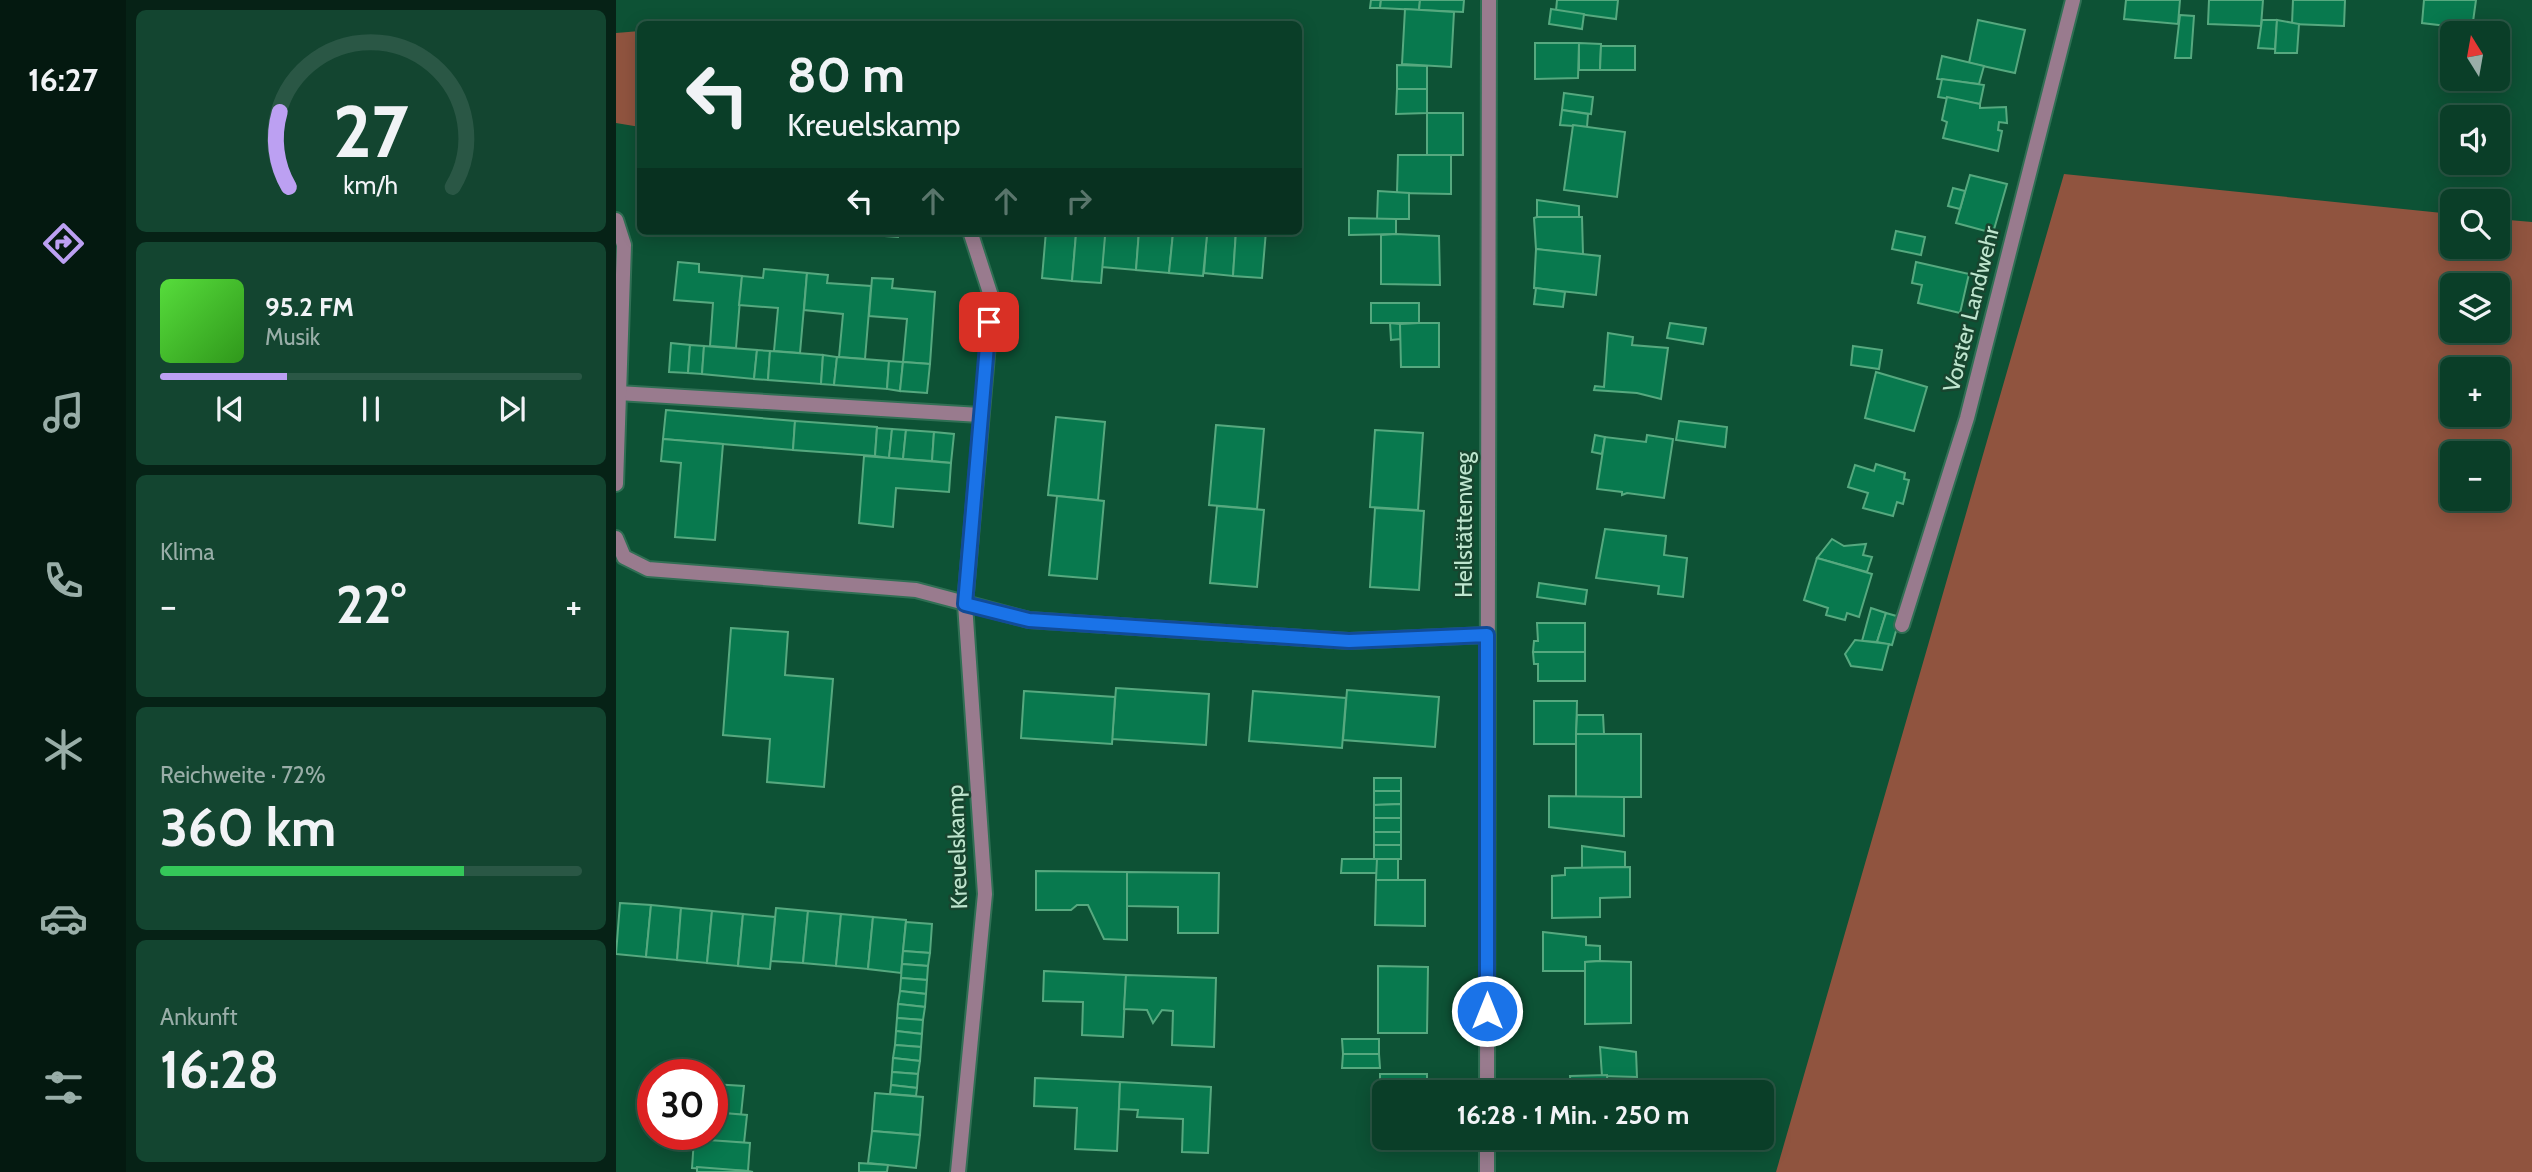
<!DOCTYPE html>
<html lang="de">
<head>
<meta charset="utf-8">
<style>
	body { margin:0; font-family:Cabin,sans-serif; background:#134530; color:#f1f3f6; height:100vh; display:flex; flex-direction:column; font-size:26px; white-space:nowrap }
	* { box-sizing:border-box; margin:0 }
	p { font-size:23px; color:#99aea8 }
	.icon { flex:none; width:38px; height:38px; fill:none; stroke:currentColor; stroke-width:2; stroke-linecap:round; stroke-linejoin:round }
	.map { position:relative; flex:1; overflow:hidden }
	.drawer { display:flex; flex-direction:column; gap:10px; padding:10px; background:#062216; width:490px }
	.drawer>* { flex:none }
	.banner { position:absolute; left:21px; top:21px; width:665px; height:214px; border-radius:10px; box-shadow:0 4px 18px #0003,0 0 0 2px #2a5745; background:#0a3e28; color:#f1f3f6; overflow:hidden }
	.needle { width:46px; rotate:349deg }
	.buttons { position:absolute; left:1824px; top:21px; display:grid; gap:14px }
	.buttons a { display:grid; place-items:center; width:70px; height:70px; border-radius:10px; background:#0a3e28; box-shadow:0 4px 18px #0003,0 0 0 2px #2a5745; font-size:35px }
	.speed { position:absolute; left:21px; top:1059px; display:flex; gap:14px; font-size:35px; font-weight:700; text-align:center }
	.speed>* { display:grid; place-content:center; width:91px; height:91px; border-radius:50%; background:#0a3e28; box-shadow:0 4px 18px #0003,0 0 0 2px #2a5745; line-height:1 }
	.speed .limit { border:10px solid #d22; background:#fff; color:#111 }
	.pin { position:absolute; display:grid; place-items:center; width:60px; height:60px; color:#fff; margin:-30px; border-radius:14px; box-shadow:0 4px 10px #0006 }
	.me { position:absolute; width:77px; margin:-38px; rotate:0deg; stroke-linejoin:round; filter:drop-shadow(0 0 5px #0008) }
	.turn { display:flex; align-items:center; gap:24px; height:147px; padding:0 35px; font-size:32px }
	.turn .icon { width:91px; height:91px; stroke-width:2.5 }
	.turn b { display:block; font-size:49px; line-height:60px }
	.lanes { display:flex; align-items:center; height:66px; padding:0 35px; background:#0003; justify-content:center; gap:35px; direction:ltr }
	.lanes .off { opacity:.35 }
	.big { font-size:52px; font-weight:700; line-height:1.1 }
	.drawer .card { flex:1; display:flex; flex-direction:column; justify-content:center; gap:10px; min-width:0; padding:0 24px; border-radius:10px; background:#134530 }
	.drawer .dial { align-items:center; gap:0 }
	.dial svg { height:182px; overflow:visible; fill:none; stroke:#2a5745; stroke-width:7; stroke-linecap:round; text-anchor:middle }
	.dial text { fill:#f1f3f6; stroke:none }
	.song { display:flex; align-items:center; gap:21px }
	.cover { width:84px; height:84px; border-radius:10px; background:linear-gradient(135deg,hsl(110 70% 55%),hsl(110 70% 35%)) }
	.played { height:7px; border-radius:4px; background:linear-gradient(90deg,#bca0f2 30%,#2a5745 30%) }
	.keys { display:flex; justify-content:space-around; direction:ltr }
	.heat { display:flex; justify-content:space-between; align-items:center; font-size:38px; direction:ltr }
	.charge { height:10px; border-radius:5px; background:linear-gradient(90deg,#34c759 72%,#2a5745 0) }
	.trip { position:absolute; left:756px; top:1080px; width:402px; height:70px; border-radius:10px; background:#0a3e28; box-shadow:0 4px 18px #0003,0 0 0 2px #2a5745; font-weight:700; line-height:70px; text-align:center }
	main { display:flex; flex:1; min-height:0 }
	.tabs { display:flex; flex-direction:column; width:126px; justify-content:space-around; align-items:center; background:#041910; color:#99aea8 }
	.tabs .icon { width:49px; height:49px }
	.tabs .active { color:#bca0f2 }
	.tabs b { font-size:32px; color:#f1f3f6 }
	.map>svg:first-child { display:block }
	.green { fill:#90543f; fill-rule:evenodd }
	.building { fill:#08794e; stroke:#56a97f; stroke-width:2 }
	.lines { fill:none; stroke-linecap:round; stroke-linejoin:round }
	.lane-casing { stroke:#306f54; stroke-width:18 }
	.street-casing { stroke:#306f54; stroke-width:18 }
	.lane { stroke:#997b8e; stroke-width:14 }
	.street { stroke:#997b8e; stroke-width:14 }
	.route-casing { stroke:#114b97; stroke-width:18 }
	.route { stroke:#1a73e8; stroke-width:12 }
	.labels { text-anchor:middle; dominant-baseline:central; stroke-width:5; stroke-linejoin:round; paint-order:stroke }
	.street-label { font-size:23px; fill:#bee5ce; stroke:#18452f }
</style>
</head>
<body>
<main>
<nav class="tabs">
<b>16:27</b>
<svg class="icon active" aria-label="directions" viewBox="0 0 24 24"><path d="M12 3l9 9-9 9-9-9zM9 14v-3h6M13 9l2 2-2 2"/></svg>
<svg class="icon" aria-label="music" viewBox="0 0 24 24"><path d="M9 18V5l10-2v13"/><circle cx="6" cy="18" r="3"/><circle cx="16" cy="16" r="3"/></svg>
<svg class="icon" aria-label="phone" viewBox="0 0 24 24"><path d="M5 4h4l2 5-3 2q2 4 5 5l2-3 5 2v4C11 20 4 13 5 4z"/></svg>
<svg class="icon" aria-label="climate" viewBox="0 0 24 24"><path d="M12 3v18M4 7l16 10M4 17L20 7"/></svg>
<svg class="icon" aria-label="car" viewBox="0 0 24 24"><path d="M5 17H2v-5l4-1 3-4h7l3 4 3 1v5h-3M9 17h6M6 11h13"/><circle cx="7" cy="17" r="2"/><circle cx="17" cy="17" r="2"/></svg>
<svg class="icon" aria-label="filters" viewBox="0 0 24 24"><path d="M4 7h16M4 17h16"/><circle cx="9" cy="7" r="2"/><circle cx="15" cy="17" r="2"/></svg>
</nav>
<section class="drawer">
<div class="card dial"><svg viewBox="0 0 100 80">
<path d="M14 69A42 42 0 1 1 86 69"/>
<path d="M14 69A42 42 0 0 1 10 36" stroke="#bca0f2"/>
<text x="50" y="56" font-size="32" font-weight="700">27</text>
<text x="50" y="72" font-size="11">km/h</text>
</svg></div>
<div class="card">
<div class="song"><i class="cover"></i><div><b>95.2 FM</b><p>Musik</p></div></div>
<div class="played"></div>
<div class="keys"><svg class="icon" aria-label="previous" viewBox="0 0 24 24"><path d="M18 5L8 12l10 7zM5 5v14"/></svg><svg class="icon" aria-label="pause" viewBox="0 0 24 24"><path d="M8 5v14M16 5v14"/></svg><svg class="icon" aria-label="next" viewBox="0 0 24 24"><path d="M6 5l10 7-10 7zM19 5v14"/></svg></div>
</div>
<div class="card"><p>Klima</p>
<div class="heat"><a>−</a><b class="big">22°</b><a>+</a></div>
</div>
<div class="card"><p>Reichweite · 72%</p><b class="big">360 km</b><div class="charge"></div></div>
<div class="card"><p>Ankunft</p><b class="big">16:28</b></div>
</section>
<div class="map">
<svg width="1916" height="1172" viewBox="0 0 1916 1172">
	<rect width="100%" height="100%" fill="#0d5235"/>
	<g class="green">
		<path d="M24,31V127L0,123V33Z"/>
		<path d="M1448,174L1836,214V247H1881V219L1916,222V1172H1160ZM1836,285H1881V331H1836ZM1836,369H1881V415H1836ZM1836,453H1881V499H1836Z"/>
	</g>
	<g class="building">
		<path d="M755,0H765L764,8H754Z"/>
		<path d="M765,0H804L803,10L764,8Z"/>
		<path d="M804,0H848L847,12L803,10Z"/>
		<path d="M941,0H1002L1000,19L940,11Z"/>
		<path d="M1510,0H1564L1562,24L1508,19Z"/>
		<path d="M1593,0H1647L1645,26L1592,24Z"/>
		<path d="M1677,0H1729L1728,26L1676,24Z"/>
		<path d="M1808,0H1860L1856,29L1806,23Z"/>
		<path d="M789,9L838,12L835,67L786,64Z"/>
		<path d="M935,9L968,14L966,29L933,24Z"/>
		<path d="M1564,15L1578,16L1575,58H1559Z"/>
		<path d="M1362,20L1409,30L1399,73L1353,63Z"/>
		<path d="M1646,20H1661L1659,49L1642,48Z"/>
		<path d="M1661,20L1683,24L1681,53H1659Z"/>
		<path d="M919,43H963L962,78L919,79Z"/>
		<path d="M963,43L985,44L984,70H963Z"/>
		<path d="M985,46H1019V70H984Z"/>
		<path d="M1326,56L1368,66L1363,84L1321,79Z"/>
		<path d="M781,65L811,66V89H781Z"/>
		<path d="M1326,79L1368,85L1364,104L1322,97Z"/>
		<path d="M781,89H811V113L780,114Z"/>
		<path d="M948,93L977,97L975,114L946,110Z"/>
		<path d="M1331,97L1364,104V108L1390,107L1391,123L1383,122L1382,130L1386,131L1382,151L1327,138L1331,122L1326,120Z"/>
		<path d="M946,110L972,114L971,127L944,125Z"/>
		<rect x="811" y="113" width="36" height="42"/>
		<path d="M957,125L1009,132L1001,197L948,190Z"/>
		<path d="M782,155H835V194L781,193Z"/>
		<path d="M1354,175L1391,184L1377,233L1340,223Z"/>
		<path d="M1337,188L1349,191L1344,209L1332,206Z"/>
		<path d="M762,191L793,193V219H761Z"/>
		<path d="M921,200L963,206V217H921Z"/>
		<path d="M921,217H966L967,255L920,249L918,218Z"/>
		<path d="M733,218L780,219V234L733,235Z"/>
		<path d="M256,231H283L282,237L255,235Z"/>
		<path d="M430,231L460,234L456,281L426,278Z"/>
		<path d="M489,231H523L520,270L486,267Z"/>
		<path d="M523,231L557,233L553,273L520,270Z"/>
		<path d="M591,231H620L617,276L588,273Z"/>
		<path d="M620,231H650L646,278L617,276Z"/>
		<path d="M1280,231L1309,237L1305,255L1276,249Z"/>
		<path d="M557,233L591,235L587,276L553,273Z"/>
		<path d="M460,234L489,236L485,283L456,281Z"/>
		<path d="M780,234L823,236L824,285L765,284V235Z"/>
		<path d="M920,249L984,256L980,295L918,288Z"/>
		<path d="M62,262L83,264V272L126,276L120,348L94,346L97,303L58,300Z"/>
		<path d="M1300,262L1353,274L1344,313L1302,303L1306,285L1296,283Z"/>
		<path d="M148,269L191,273L184,353L158,351L162,308L123,305L126,276L147,278Z"/>
		<path d="M191,273L212,275L211,283L255,286L249,359L223,357L227,314L188,310Z"/>
		<path d="M256,278L277,279L276,288L319,292L314,364L287,362L291,319L253,316Z"/>
		<path d="M920,288L949,292L947,307L918,304Z"/>
		<rect x="755" y="303" width="48" height="20"/>
		<path d="M774,323L784,324L785,339L775,340Z"/>
		<path d="M803,323H823V367H785L784,324Z"/>
		<path d="M1054,323L1090,328L1087,344L1051,338Z"/>
		<path d="M992,333L1017,337L1016,345L1052,348L1045,399L1021,393L978,390L979,386L988,387Z"/>
		<path d="M55,343L74,345L72,373L53,372Z"/>
		<path d="M74,345L88,346L86,374L72,373Z"/>
		<path d="M88,346L141,350L138,379L86,374Z"/>
		<path d="M1237,346L1266,350L1263,369L1235,365Z"/>
		<path d="M141,350L154,351L152,380L138,379Z"/>
		<path d="M154,351L207,355L205,384L152,380Z"/>
		<path d="M207,355L221,357L218,385L205,384Z"/>
		<path d="M221,357L273,361L271,389L218,385Z"/>
		<path d="M273,361L287,362L284,391L271,389Z"/>
		<path d="M287,362L314,364L311,393L284,391Z"/>
		<path d="M1260,372L1311,387L1298,431L1249,418Z"/>
		<path d="M50,410L179,421L177,450L47,439Z"/>
		<path d="M440,417L489,422L482,500L432,495Z"/>
		<path d="M179,421L261,427L259,456L177,450Z"/>
		<path d="M1063,421L1111,427L1109,447L1060,440Z"/>
		<path d="M600,425L648,429L641,509L593,505Z"/>
		<path d="M261,428L276,429L273,458L259,456Z"/>
		<path d="M276,429L290,430L287,459L273,458Z"/>
		<path d="M290,430L318,432L316,461L287,459Z"/>
		<path d="M759,430L807,433L802,510L754,507Z"/>
		<path d="M318,432L338,434L335,463L316,461Z"/>
		<path d="M979,435L989,437L986,454L976,452Z"/>
		<path d="M1031,435L1057,439L1048,498L1011,493L1006,495V492L981,489L989,437L1030,442Z"/>
		<path d="M47,439L107,444L99,540L59,537L65,463L45,461Z"/>
		<path d="M248,456L335,463L333,492L280,488L277,527L243,523Z"/>
		<path d="M1260,464L1289,473L1288,479L1293,480L1287,504L1281,502L1277,516L1247,508L1252,493L1232,487L1239,465L1258,471Z"/>
		<path d="M441,496L488,501L481,579L433,575Z"/>
		<path d="M601,506L648,510L641,587L594,583Z"/>
		<path d="M759,508L808,511L803,590L754,587Z"/>
		<path d="M989,529L1050,536L1048,555L1071,558L1067,597L1042,594L1043,586L980,578Z"/>
		<path d="M1216,539L1228,546L1250,544L1247,555L1256,557L1251,572L1201,558Z"/>
		<path d="M1201,558L1256,574L1243,617L1231,613L1229,620L1210,615L1212,608L1188,600Z"/>
		<path d="M923,583L971,590L969,604L921,597Z"/>
		<path d="M1255,608L1270,613L1261,642L1246,641Z"/>
		<path d="M1270,613L1284,617L1276,645L1261,642Z"/>
		<path d="M921,623H969V652H917L918,641H922Z"/>
		<path d="M115,628L172,632L169,675L217,679L208,787L151,782L154,739L107,735Z"/>
		<path d="M1239,640L1273,644L1266,670L1235,666L1229,654Z"/>
		<path d="M917,652H969V681H922V664H918Z"/>
		<path d="M500,688L593,694L590,745L496,739Z"/>
		<path d="M731,690L823,697L819,747L727,740Z"/>
		<path d="M408,691L499,697L496,744L405,738Z"/>
		<path d="M637,691L730,698L726,748L633,741Z"/>
		<path d="M918,701H961L960,744H918Z"/>
		<path d="M961,715H987L988,734H960Z"/>
		<rect x="960" y="734" width="65" height="63"/>
		<rect x="758" y="778" width="27" height="13"/>
		<path d="M758,791H785V804L758,805Z"/>
		<path d="M933,796L1008,797V836L933,827Z"/>
		<path d="M785,804V818H758V805Z"/>
		<rect x="758" y="818" width="27" height="14"/>
		<rect x="758" y="832" width="27" height="13"/>
		<rect x="758" y="845" width="27" height="14"/>
		<path d="M966,846L1009,852V867L966,868Z"/>
		<path d="M726,859H761V873H725Z"/>
		<path d="M761,859H782V880H760Z"/>
		<path d="M1014,867V897L984,898V917L936,918V876L949,875V868Z"/>
		<path d="M420,871L511,872V940L488,939L472,905H461L455,910H420Z"/>
		<path d="M511,872L603,873L602,933H562V907L511,906Z"/>
		<path d="M760,880H809V926L759,925Z"/>
		<path d="M4,903L35,905L30,957L0,954Z"/>
		<path d="M35,905L65,908L61,960L30,957Z"/>
		<path d="M65,908L96,911L91,963L61,960Z"/>
		<path d="M160,908L192,911L187,963L155,961Z"/>
		<path d="M96,911L127,914L122,966L91,963Z"/>
		<path d="M192,911L225,914L220,966L187,963Z"/>
		<path d="M127,914L159,917L154,969L122,966Z"/>
		<path d="M225,914L257,917L252,969L220,966Z"/>
		<path d="M257,917L290,920L285,973L252,969Z"/>
		<path d="M290,922L316,924L314,953L287,951Z"/>
		<path d="M927,932L970,937V945L984,946V961L969,962V971H927Z"/>
		<path d="M287,951L314,953L312,966L286,964Z"/>
		<path d="M984,961L1015,962V1023L969,1024V962Z"/>
		<path d="M286,964L312,966L311,980L285,978Z"/>
		<path d="M762,966L812,967L811,1033H762Z"/>
		<path d="M428,971L510,975L507,1037L466,1035L467,1002L427,1001Z"/>
		<path d="M510,975L600,978L598,1047L556,1045L557,1011L546,1010L537,1023L531,1010L508,1009Z"/>
		<path d="M285,978L311,980L310,994L284,991Z"/>
		<path d="M284,991L310,994L309,1007L282,1004Z"/>
		<path d="M282,1004L309,1007L307,1020L281,1018Z"/>
		<path d="M281,1018L307,1020L306,1034L280,1031Z"/>
		<path d="M280,1031L306,1034L305,1047L279,1045Z"/>
		<path d="M726,1039H763V1054H727Z"/>
		<path d="M279,1045L305,1047L304,1061L277,1058Z"/>
		<path d="M984,1047L1020,1052L1021,1077L986,1076Z"/>
		<path d="M727,1054H763L764,1068H726Z"/>
		<path d="M277,1058L304,1061L302,1074L276,1072Z"/>
		<path d="M276,1072L302,1074L301,1088L275,1085Z"/>
		<path d="M764,1074H811V1092H768V1102H764Z"/>
		<path d="M991,1075L992,1092H955L954,1076Z"/>
		<path d="M419,1078L504,1082L501,1151L459,1149L461,1108L418,1106Z"/>
		<path d="M504,1082L595,1087L592,1153L566,1152L567,1119L521,1117L522,1110L503,1109Z"/>
		<path d="M96,1084L128,1086L125,1115L96,1112Z"/>
		<path d="M275,1085L301,1088L300,1096L274,1094Z"/>
		<path d="M259,1093L307,1097L304,1135L256,1131Z"/>
		<path d="M96,1112L131,1115L128,1143L73,1139V1134H96Z"/>
		<path d="M256,1131L304,1135L300,1168L252,1163Z"/>
		<path d="M772,1138H812V1142L772,1143Z"/>
		<path d="M78,1139L134,1143L132,1171L76,1168Z"/>
		<path d="M243,1163L272,1165L271,1172H243Z"/>
		<path d="M81,1167L132,1171L137,1172H81Z"/>
	</g>
	<g class="lines">
		<defs>
			<path id="lane" d="M2,393L364,415"/>
			<g id="street">
				<path d="M0,220L8,245L0,484"/>
				<path d="M0,538L8,557L32,569L300,590L413,620L733,641L871,635"/>
				<path d="M1286,625L1351,418L1457,0"/>
				<path d="M871,1092L873,0"/>
				<path d="M342,1172L369,894L349,604L376,299L354,231"/>
				<path d="M871,1172V1138"/>
			</g>
		</defs>
		<use href="#lane" class="lane-casing"/>
		<use href="#street" class="street-casing"/>
		<use href="#lane" class="lane"/>
		<use href="#street" class="street"/>
	</g>
	<g class="lines">
		<defs>
			<path id="route" d="M373,322L349,604L413,620L733,641L871,635V1011"/>
		</defs>
		<use href="#route" class="route-casing"/>
		<use href="#route" class="route"/>
	</g>
	<g class="labels">
		<g class="street-label">
			<text transform="translate(1355 309) rotate(-76)">Vorster Landwehr</text>
			<text transform="translate(848 525) rotate(-90)">Heilstättenweg</text>
			<text transform="translate(341 847) rotate(-92)">Kreuelskamp</text>
		</g>
	</g>
</svg>
<div class="buttons">
<a><svg class="needle" viewBox="-14 -14 28 28"><path d="M0-13l5 13h-10z" fill="#e53935"/><path d="M0 13l5-13h-10z" fill="#99aea8"/></svg></a>
<a><svg class="icon" aria-label="sound" viewBox="0 0 24 24"><path d="M4 9h4l5-4v14l-5-4H4zM17 9q2 3 0 6"/></svg></a>
<a><svg class="icon" aria-label="search" viewBox="0 0 24 24"><circle cx="10" cy="10" r="6"/><path d="M15 15l6 6"/></svg></a>
<a><svg class="icon" aria-label="layers" viewBox="0 0 24 24"><path d="M12 4l9 5-9 5-9-5zM3 14l9 5 9-5"/></svg></a>
<a>+</a>
<a>−</a>
</div>
<div class="speed"><div class="limit">30</div></div>
<div class="pin" style="left:373px;top:322px;background:#d93025"><svg class="icon" aria-label="arrive" viewBox="0 0 24 24"><path d="M6 21V4h12l-3 4 3 4H6"/></svg></div>
<svg class="me" style="left:871px;top:1011px" viewBox="-20 -20 40 40"><circle r="17" fill="#1a73e8" stroke="#fff" stroke-width="3"/><path d="M0-11L8 9 0 5-8 9z" fill="#fff"/></svg>
<div class="trip">16:28 · 1 Min. · 250 m</div>
<div class="banner">
<div class="turn"><svg class="icon" aria-label="left" viewBox="0 0 24 24"><path d="M17 20v-9H6M10 6l-5 5 5 5"/></svg><div><b>80 m</b>Kreuelskamp</div></div>
<div class="lanes"><svg class="icon" aria-label="left" viewBox="0 0 24 24"><path d="M17 20v-9H6M10 6l-5 5 5 5"/></svg><svg class="icon off" aria-label="ahead" viewBox="0 0 24 24"><path d="M12 20V5M6 11l6-6 6 6"/></svg><svg class="icon off" aria-label="ahead" viewBox="0 0 24 24"><path d="M12 20V5M6 11l6-6 6 6"/></svg><svg class="icon off" aria-label="right" viewBox="0 0 24 24"><path d="M7 20v-9h11M14 6l5 5-5 5"/></svg></div>
</div>
</div>
</main>
</body>
</html>
